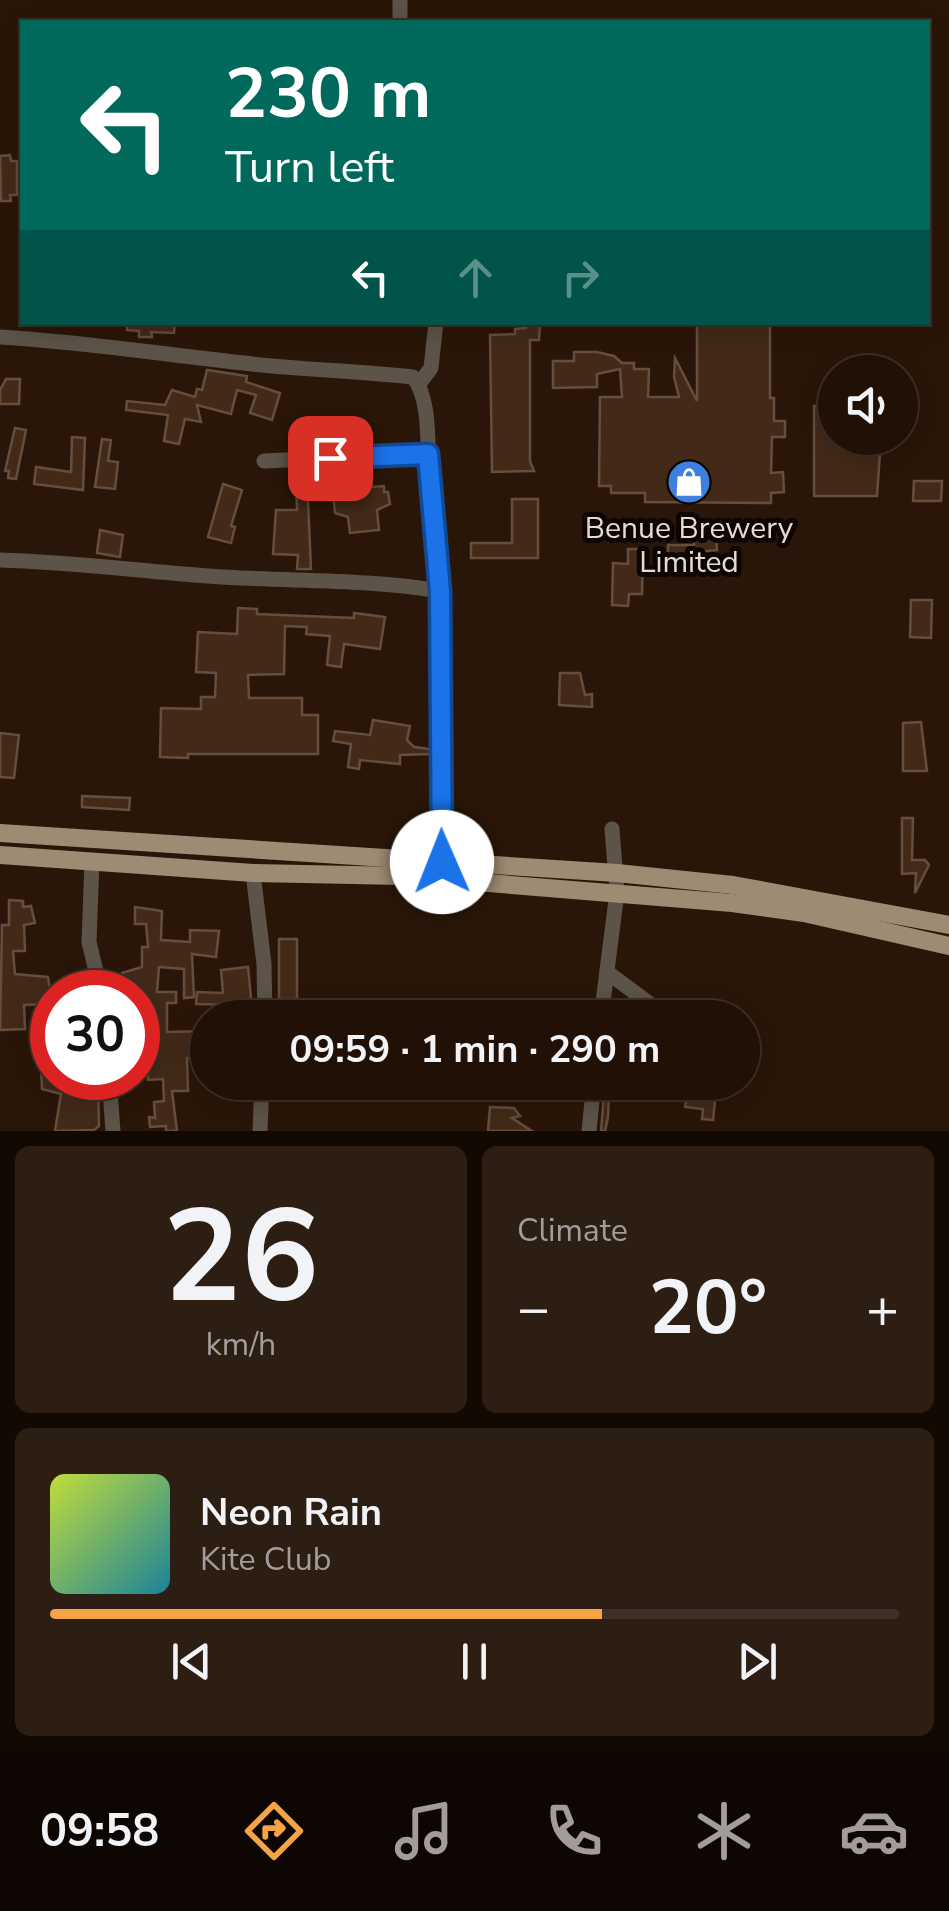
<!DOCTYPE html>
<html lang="en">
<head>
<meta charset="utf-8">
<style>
	body { margin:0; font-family:"Nunito Sans",sans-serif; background:#2d1e14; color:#f1f3f6; height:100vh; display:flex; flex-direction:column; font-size:38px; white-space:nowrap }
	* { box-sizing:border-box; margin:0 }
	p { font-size:32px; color:#a29d9b }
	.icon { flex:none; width:55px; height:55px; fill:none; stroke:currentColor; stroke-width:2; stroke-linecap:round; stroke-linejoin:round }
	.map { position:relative; height:1131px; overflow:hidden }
	.sheet { display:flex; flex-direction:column; gap:15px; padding:15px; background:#120903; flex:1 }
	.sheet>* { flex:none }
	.top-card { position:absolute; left:20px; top:20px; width:910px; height:305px; border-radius:0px; box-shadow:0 5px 25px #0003,0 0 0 2px #3d3028; background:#00695c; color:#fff; overflow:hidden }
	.tools { position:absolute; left:818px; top:355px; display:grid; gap:20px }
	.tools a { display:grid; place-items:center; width:100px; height:100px; border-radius:50%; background:#201006; box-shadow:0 5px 25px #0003,0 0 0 2px #3d3028; font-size:50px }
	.speed { position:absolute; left:30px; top:970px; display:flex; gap:20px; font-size:50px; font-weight:700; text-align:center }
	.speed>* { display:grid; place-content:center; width:130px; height:130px; border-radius:50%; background:#201006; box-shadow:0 5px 25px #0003,0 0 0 2px #3d3028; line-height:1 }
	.speed .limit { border:15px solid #d22; background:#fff; color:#111 }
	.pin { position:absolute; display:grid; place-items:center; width:85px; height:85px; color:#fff; margin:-42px; border-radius:20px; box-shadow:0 5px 15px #0006 }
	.me { position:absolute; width:110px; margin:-55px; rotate:359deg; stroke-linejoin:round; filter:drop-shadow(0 0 8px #0008) }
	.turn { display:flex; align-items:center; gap:35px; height:210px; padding:0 40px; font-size:45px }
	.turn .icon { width:130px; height:130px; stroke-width:2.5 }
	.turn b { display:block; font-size:70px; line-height:85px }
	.lanes { display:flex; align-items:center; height:95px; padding:0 40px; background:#0003; justify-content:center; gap:50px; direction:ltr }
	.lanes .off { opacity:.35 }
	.big { font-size:75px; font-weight:700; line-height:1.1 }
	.sheet .card { flex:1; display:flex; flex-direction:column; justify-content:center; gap:15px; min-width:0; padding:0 35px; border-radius:15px; background:#2d1e14 }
	.sheet .dial { align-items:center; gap:0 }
	.dial b { font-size:130px; line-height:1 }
	.song { display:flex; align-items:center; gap:30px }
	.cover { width:120px; height:120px; border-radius:15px; background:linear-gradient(135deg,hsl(70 70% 55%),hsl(190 70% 35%)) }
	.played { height:10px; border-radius:5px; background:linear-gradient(90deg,#f4a345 65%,#3d3028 65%) }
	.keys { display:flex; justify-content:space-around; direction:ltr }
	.heat { display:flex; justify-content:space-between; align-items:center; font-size:55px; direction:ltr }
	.sheet .tiles { flex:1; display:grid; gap:15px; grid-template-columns:1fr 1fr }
	.card:last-child { grid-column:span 2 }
	.trip { position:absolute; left:190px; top:1000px; width:570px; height:100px; border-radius:50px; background:#201006; box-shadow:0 5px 25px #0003,0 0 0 2px #3d3028; font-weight:700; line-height:100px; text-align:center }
	.tab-bar { display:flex; height:160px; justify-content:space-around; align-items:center; background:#0d0602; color:#a29d9b }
	.tab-bar .icon { width:70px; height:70px }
	.tab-bar .selected { color:#f4a345 }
	.tab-bar b { font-size:45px; color:#f1f3f6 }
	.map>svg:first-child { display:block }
	.building { fill:#432a18; stroke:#654e3e; stroke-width:2.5 }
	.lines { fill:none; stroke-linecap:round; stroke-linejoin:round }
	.minor { stroke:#5c5448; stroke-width:15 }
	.major { stroke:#9d8c73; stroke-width:18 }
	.route-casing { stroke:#114b97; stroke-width:25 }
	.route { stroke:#1a73e8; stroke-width:18 }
	.labels { text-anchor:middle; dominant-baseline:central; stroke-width:10; stroke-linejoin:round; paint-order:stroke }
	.poi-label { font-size:30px; fill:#e8dad1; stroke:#0c0502 }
</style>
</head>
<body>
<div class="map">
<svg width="949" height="1131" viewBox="0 0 949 1131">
	<rect width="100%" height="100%" fill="#2a1608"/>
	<g class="building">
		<path d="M10,155L11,161H17V195H10L11,201H1L0,156Z"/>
		<path d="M127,322H175L174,333L151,332L152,337H139V331L127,330Z"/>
		<path d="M697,322H770V398H774V421H785V437H772L771,473L783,472L784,492L771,493V503L645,502V493H611V486H599L600,397H622L620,369L597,374V387L553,388V361H574V352H597L614,356L622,363H634V369H649L648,397H679L674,377L675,358L697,401Z"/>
		<path d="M527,323L540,324L539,340H530V461L534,471L492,472L490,335L515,334V329L526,328Z"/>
		<path d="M207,370L247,376L246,382L280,393L272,420L250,413L256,395L237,390L231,414L197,405L201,422L185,419L179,444L164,441L168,415L126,410L127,401L165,405L172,390L195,397L197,389L202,390Z"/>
		<path d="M6,379H20L19,404H0V390Z"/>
		<path d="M814,406H835V438H881L877,496H814Z"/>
		<path d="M15,428L26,430L16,479L8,478L9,471H5Z"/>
		<path d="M72,437L85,438L83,490L34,484L36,467L71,472Z"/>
		<path d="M102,439L111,440L108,461L118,462L115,489L95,487Z"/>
		<path d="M304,471L308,501L311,569H297L298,555L273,554L276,510H297L296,472Z"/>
		<path d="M359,480L360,488L384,486V492H388L390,504L377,510L379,530L350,533L348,517L335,513L332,483Z"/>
		<path d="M914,481H942L941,501H913Z"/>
		<path d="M223,484L242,490L231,526L235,527L231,543L208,537Z"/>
		<path d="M512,499H538V558H471V543H512Z"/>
		<path d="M100,530L123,535L120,557L97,553Z"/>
		<path d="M716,536L717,550L706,551L707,557L668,555V545H694L693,538Z"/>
		<path d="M628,549H643L642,594H629L628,606L612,605L613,563L628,564Z"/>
		<path d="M911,600H932L931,638L910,637Z"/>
		<path d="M238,608L257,609V614L354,618V613L385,617L380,649L344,644L341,667L327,665L330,636L306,634L307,627L285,626L284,674L248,675L249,698H302V715H318V754H188V758L160,757L161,708L201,709V697H215L216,673L196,672L198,632L237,634Z"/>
		<path d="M560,673H580L585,695L592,694V707L559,705Z"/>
		<path d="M373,720L410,726L407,740L414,747L430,749V754L400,755V764L360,760L359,769L348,767L351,744L333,741L335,731L370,735Z"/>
		<path d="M921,722L927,771H903V723Z"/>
		<path d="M0,733L19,735L14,778L0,777Z"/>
		<path d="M82,796L130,798L129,810L82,807Z"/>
		<path d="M902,818H913L912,860H925L929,865L915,893L916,873L902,874Z"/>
		<path d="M9,900L23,901V907L31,906L35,923L24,925L25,951H13L15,974L48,977L52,1004L24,1005L25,1029L0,1030L2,925H9Z"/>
		<path d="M135,907L162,911L161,940L190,942V930L219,931L216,957L192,954L194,997L184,998V969L159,967L157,992H176V1003H167V1032L208,1031V1057L187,1058L188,1091H172L177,1131H166V1126L150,1127L149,1117L155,1118L154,1102L164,1101L163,1079L148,1080L146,1027L138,1025V986L124,989L122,973L142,967V947H148L146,924H135Z"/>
		<rect x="279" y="939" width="18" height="60"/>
		<path d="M248,967L253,1018H235V1005L196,1004L197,992L223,993L221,970Z"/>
		<path d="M52,1063V1078H98L99,1126L94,1130L55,1131L61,1094L42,1089L41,1064Z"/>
		<path d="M605,1082H642L646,1086V1096L609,1095L608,1117L605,1131H601Z"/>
		<path d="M689,1082H717L713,1120L702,1119L703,1109L685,1107Z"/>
		<path d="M490,1107L514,1108L520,1116L512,1118L532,1131H488Z"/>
	</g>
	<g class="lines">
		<g class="minor">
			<path d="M400,0V22"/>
			<path d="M0,337C85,342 167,355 252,364C306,370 360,371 413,377C431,399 427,445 429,473C441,603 441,732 442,862"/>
			<path d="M419,384L431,368L436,322"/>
			<path d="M264,461L428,453"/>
			<path d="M0,560C70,562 139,571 208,576C285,582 363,578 440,591"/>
			<path d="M92,861L89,942L101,992"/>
			<path d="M253,873L264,964L265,1018"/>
			<path d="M607,972L669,1018"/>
			<path d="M601,1018L617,892L612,829"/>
			<path d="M109,1078L113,1131"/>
			<path d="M260,1131L262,1082"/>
			<path d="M589,1131L594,1082"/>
		</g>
		<g class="major">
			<path d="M0,833L617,873L733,885L949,925"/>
			<path d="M0,855L253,873L402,876L732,903L804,913L949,946"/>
		</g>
	</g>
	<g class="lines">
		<defs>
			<path id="route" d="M330,458L428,454L440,591L442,862"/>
		</defs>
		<use href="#route" class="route-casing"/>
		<use href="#route" class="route"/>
	</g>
	<defs>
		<symbol id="shop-disc" viewBox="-11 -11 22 22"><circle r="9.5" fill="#3f7fe0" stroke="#0c0502"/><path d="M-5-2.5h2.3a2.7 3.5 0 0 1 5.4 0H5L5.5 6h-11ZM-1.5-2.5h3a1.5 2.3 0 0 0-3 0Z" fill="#fff"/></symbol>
	</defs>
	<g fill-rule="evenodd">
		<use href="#shop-disc" x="664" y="457" width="50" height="50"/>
	</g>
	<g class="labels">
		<g class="poi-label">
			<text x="689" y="528">Benue Brewery<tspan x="689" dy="34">Limited</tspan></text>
		</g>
	</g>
</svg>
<div class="tools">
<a><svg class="icon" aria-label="sound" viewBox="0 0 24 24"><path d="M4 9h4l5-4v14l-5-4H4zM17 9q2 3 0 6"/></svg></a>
</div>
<div class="speed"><div class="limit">30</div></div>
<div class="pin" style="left:330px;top:458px;background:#d93025"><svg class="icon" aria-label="arrive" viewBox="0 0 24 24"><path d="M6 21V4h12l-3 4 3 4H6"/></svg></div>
<svg class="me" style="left:442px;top:862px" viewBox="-20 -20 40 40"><circle r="19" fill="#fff"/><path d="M0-13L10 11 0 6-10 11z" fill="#1a73e8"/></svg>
<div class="trip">09:59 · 1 min · 290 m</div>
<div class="top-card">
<div class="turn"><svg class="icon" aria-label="left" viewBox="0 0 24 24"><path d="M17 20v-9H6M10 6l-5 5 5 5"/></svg><div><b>230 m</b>Turn left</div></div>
<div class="lanes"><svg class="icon" aria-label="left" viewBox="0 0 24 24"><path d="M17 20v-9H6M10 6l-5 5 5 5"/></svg><svg class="icon off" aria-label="ahead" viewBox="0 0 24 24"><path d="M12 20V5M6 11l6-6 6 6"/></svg><svg class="icon off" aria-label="right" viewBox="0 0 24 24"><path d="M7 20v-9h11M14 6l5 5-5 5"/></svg></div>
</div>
</div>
<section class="sheet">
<div class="tiles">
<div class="card dial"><b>26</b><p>km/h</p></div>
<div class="card"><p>Climate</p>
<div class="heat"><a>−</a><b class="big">20°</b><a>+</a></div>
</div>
<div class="card">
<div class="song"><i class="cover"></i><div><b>Neon Rain</b><p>Kite Club</p></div></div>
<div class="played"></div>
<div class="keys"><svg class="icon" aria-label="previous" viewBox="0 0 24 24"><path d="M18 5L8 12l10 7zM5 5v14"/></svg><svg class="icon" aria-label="pause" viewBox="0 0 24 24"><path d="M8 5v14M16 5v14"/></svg><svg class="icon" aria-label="next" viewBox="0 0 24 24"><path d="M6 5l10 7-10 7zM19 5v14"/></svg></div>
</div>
</div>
</section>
<nav class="tab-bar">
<b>09:58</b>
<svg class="icon selected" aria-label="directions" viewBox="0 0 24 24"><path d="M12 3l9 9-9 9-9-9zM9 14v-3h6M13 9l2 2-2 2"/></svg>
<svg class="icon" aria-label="music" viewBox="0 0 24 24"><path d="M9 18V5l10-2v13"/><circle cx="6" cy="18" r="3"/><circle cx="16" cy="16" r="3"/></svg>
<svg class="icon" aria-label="phone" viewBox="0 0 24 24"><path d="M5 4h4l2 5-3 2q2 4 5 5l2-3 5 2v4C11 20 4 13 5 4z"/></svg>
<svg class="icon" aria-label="climate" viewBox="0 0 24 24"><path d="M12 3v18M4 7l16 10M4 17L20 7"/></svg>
<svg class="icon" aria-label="car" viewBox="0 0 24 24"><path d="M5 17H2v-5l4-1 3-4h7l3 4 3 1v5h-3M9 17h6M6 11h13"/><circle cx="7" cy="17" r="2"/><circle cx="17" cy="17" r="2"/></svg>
</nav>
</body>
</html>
